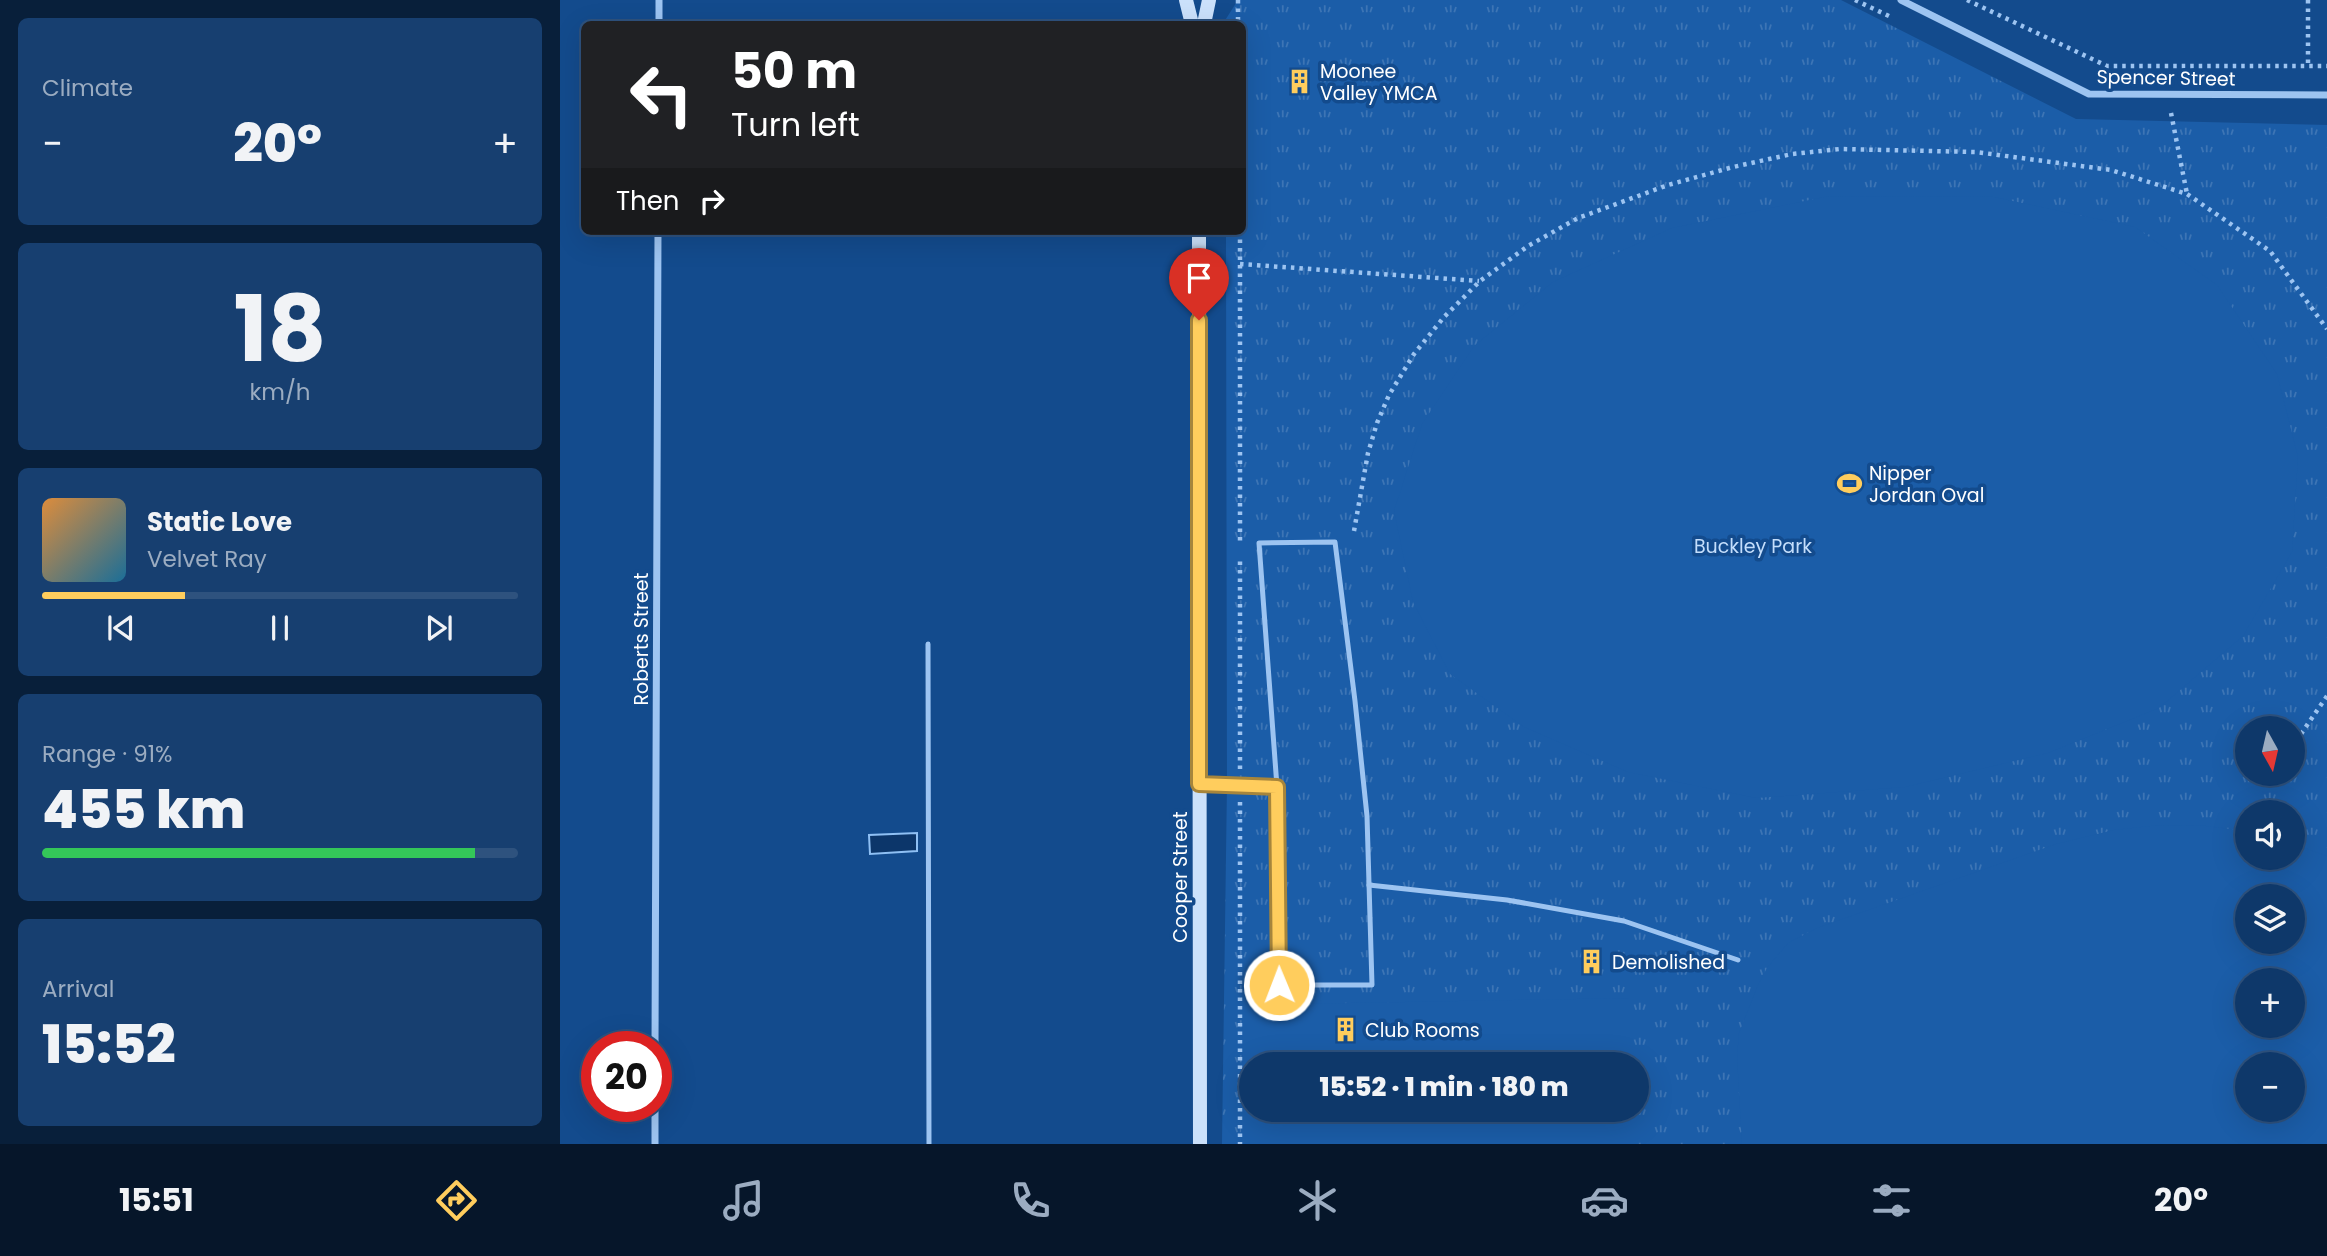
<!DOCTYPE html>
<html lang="en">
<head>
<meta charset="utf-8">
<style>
	body { margin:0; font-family:Poppins,sans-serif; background:#173f70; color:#f1f3f6; height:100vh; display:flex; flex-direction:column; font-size:26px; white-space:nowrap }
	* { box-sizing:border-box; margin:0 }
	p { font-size:23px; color:#9bacc1 }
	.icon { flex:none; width:38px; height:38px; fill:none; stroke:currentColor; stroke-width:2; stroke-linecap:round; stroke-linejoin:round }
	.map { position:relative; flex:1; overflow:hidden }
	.side { display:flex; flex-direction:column; gap:18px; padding:18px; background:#081f3a; width:560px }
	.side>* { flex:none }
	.banner { position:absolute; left:21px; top:21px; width:665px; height:214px; border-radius:10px; box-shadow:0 7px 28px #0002,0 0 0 2px #2e527e; background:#202124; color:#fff; overflow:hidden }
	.needle { width:46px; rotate:172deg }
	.fabs { position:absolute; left:1675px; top:716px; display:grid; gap:14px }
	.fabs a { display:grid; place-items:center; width:70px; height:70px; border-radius:50%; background:#0e386a; box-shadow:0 7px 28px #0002,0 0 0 2px #2e527e; font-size:35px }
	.speed { position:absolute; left:21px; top:1031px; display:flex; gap:14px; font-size:35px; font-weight:700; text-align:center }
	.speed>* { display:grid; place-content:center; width:91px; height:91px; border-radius:50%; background:#0e386a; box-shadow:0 7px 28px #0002,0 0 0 2px #2e527e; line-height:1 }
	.speed .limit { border:10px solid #d22; background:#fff; color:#111 }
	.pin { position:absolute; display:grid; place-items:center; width:60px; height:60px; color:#fff; margin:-72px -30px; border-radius:50% 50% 50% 0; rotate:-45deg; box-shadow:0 0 7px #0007 }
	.pin .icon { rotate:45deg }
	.me { position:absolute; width:77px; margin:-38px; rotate:359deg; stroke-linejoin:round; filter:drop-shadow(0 0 5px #0008) }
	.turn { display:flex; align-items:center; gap:24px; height:147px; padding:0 35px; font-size:32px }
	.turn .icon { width:91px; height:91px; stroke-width:2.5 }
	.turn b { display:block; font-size:49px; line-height:60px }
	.then { display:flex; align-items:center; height:66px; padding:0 35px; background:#0003; gap:14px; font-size:26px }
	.big { font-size:52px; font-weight:800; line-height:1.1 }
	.side .tile { flex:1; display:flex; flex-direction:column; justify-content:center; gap:10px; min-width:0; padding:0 24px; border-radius:10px; background:#173f70 }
	.side .dial { align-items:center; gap:0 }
	.dial b { font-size:91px; line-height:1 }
	.song { display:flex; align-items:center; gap:21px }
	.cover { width:84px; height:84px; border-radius:10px; background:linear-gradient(135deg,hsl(30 70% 55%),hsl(200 70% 35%)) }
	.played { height:7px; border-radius:4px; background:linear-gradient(90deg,#ffcd5d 30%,#2e527e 30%) }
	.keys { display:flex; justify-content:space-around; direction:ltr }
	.heat { display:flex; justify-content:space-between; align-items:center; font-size:38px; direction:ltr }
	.charge { height:10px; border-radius:5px; background:linear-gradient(90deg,#34c759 91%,#2e527e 0) }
	.trip { position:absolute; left:679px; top:1052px; width:410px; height:70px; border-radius:35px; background:#0e386a; box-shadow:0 7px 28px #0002,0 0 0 2px #2e527e; font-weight:800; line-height:70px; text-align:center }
	.tab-bar { display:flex; height:112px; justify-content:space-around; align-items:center; background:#06162a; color:#9bacc1 }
	.tab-bar .icon { width:49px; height:49px }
	.tab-bar .selected { color:#ffcd5d }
	.tab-bar b { font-size:32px; color:#f1f3f6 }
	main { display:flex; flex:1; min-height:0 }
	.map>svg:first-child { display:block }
	.grass { fill:url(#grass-tufts); fill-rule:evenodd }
	.garden { fill:#1b5da8; fill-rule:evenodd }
	.water { fill:#0c366a; stroke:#8fc0f4; stroke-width:2 }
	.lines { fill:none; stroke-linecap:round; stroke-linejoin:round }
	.path { stroke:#9dc4f1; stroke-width:4.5; stroke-dasharray:3.5 5; stroke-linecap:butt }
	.lane { stroke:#9dc4f1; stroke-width:5 }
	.street { stroke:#9dc4f1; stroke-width:7 }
	.secondary { stroke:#cbe1fb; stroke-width:14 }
	.route-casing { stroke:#a6853c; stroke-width:18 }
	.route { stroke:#ffcd5d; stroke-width:12 }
	.labels { text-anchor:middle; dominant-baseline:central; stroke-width:7; stroke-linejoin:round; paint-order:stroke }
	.poi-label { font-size:19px; fill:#fff; stroke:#134b8d; text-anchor:start }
	.street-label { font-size:19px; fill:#fff; stroke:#134b8d }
	.park-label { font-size:19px; fill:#c4defc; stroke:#134b8d }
</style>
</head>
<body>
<main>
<section class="side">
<div class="tile"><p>Climate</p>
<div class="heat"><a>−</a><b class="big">20°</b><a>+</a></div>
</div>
<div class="tile dial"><b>18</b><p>km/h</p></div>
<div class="tile">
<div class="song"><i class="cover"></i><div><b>Static Love</b><p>Velvet Ray</p></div></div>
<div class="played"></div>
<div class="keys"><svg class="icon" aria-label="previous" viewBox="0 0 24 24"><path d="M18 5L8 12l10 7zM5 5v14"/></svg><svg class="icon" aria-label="pause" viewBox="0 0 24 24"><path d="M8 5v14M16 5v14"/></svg><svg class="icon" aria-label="next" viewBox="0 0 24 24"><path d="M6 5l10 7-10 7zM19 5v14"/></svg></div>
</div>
<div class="tile"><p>Range · 91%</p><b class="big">455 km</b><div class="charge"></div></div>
<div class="tile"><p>Arrival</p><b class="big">15:52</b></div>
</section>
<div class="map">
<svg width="1767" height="1144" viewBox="0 0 1767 1144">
	<defs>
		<pattern id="grass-tufts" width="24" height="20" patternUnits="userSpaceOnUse" patternTransform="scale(1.75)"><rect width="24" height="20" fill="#1b5da8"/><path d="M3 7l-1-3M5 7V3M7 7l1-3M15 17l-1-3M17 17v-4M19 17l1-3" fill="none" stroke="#3d75b5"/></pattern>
	</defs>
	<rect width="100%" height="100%" fill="#134b8d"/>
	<path class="grass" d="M678,0H1281L1516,119L1767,125V1144H662L667,785L666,231H682V24H664V22ZM1687,728H1732V774H1687ZM1687,812H1732V858H1687ZM1687,896H1732V942H1687ZM1687,980H1732V1026H1687ZM691,1064H1076V1110H691ZM1687,1064H1732V1110H1687Z"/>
	<g class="garden">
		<path d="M1269,196L1434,197L1575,227L1657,285L1717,374L1738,457L1732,552L1683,636L1599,708L1488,753L1345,787L1196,798L1068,772L964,727L890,674L853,602L834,511L862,424L914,346L993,282L1112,228Z"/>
		<path d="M1638,825L1687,831V858H1732L1733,844L1767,856V1144H1182L1177,1057L1179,1033L1198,985L1207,968L1228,943L1257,928L1496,844L1554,830L1590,826ZM1732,896V942H1687V896ZM1687,980H1732V1026H1687ZM1732,1064V1110H1687V1064Z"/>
		<path d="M1069,998V1064H691V1110H1068V1144H681L683,1005Z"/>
	</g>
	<path class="water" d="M357,833V851L310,854L309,835Z"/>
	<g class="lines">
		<g class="path">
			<path d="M678,0V24"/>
			<path d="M1295,0L1329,16"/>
			<path d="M1407,0L1547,66H1767"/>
			<path d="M1748,0V66"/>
			<path d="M1611,113L1627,194"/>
			<path d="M680,231V541"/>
			<path d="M680,264L919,281"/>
			<path d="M794,531L808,453L817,423L829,395L854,354L884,317L920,281L968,246L1018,218L1108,185L1173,167L1232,154L1280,149L1416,152L1551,170L1627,194L1710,251L1767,329"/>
			<path d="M1741,734L1767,696"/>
			<path d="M680,769V557"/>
			<path d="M680,802V1144"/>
		</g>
		<g class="lane">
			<path d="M775,542L795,701L807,816L812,985H719L717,787L699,543Z"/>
			<path d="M368,644L369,1144"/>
			<path d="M640,784L717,787"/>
			<path d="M809,885L947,900L1064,921L1178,960"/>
		</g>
		<g class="street">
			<path d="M1341,0L1529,94L1767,95"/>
			<path d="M99,24V0"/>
			<path d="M95,1046L98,231"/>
			<path d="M95,1144V1106"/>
		</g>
		<g class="secondary">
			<path d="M626,0L632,24"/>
			<path d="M644,24L649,0"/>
			<path d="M639,231L640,1144"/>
		</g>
	</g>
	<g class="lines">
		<defs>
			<path id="route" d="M639,320V784L717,787L719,985"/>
		</defs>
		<use href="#route" class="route-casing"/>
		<use href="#route" class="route"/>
	</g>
	<defs>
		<symbol id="building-bare" viewBox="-9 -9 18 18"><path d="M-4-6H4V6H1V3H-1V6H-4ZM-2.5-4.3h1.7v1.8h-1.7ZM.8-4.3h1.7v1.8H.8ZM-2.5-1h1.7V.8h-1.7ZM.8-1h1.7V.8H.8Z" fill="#ffcd5d" stroke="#134b8d" stroke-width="2.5" paint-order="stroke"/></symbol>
		<symbol id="stadium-bare" viewBox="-9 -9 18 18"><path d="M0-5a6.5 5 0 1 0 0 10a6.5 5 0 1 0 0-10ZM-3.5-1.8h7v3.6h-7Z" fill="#ffcd5d" stroke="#134b8d" stroke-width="2.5" paint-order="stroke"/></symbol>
	</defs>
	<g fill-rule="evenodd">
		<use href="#building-bare" x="722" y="64" width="35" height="35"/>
		<use href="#stadium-bare" x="1272" y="466" width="35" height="35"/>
		<use href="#building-bare" x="1014" y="944" width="35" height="35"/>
		<use href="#building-bare" x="768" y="1012" width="35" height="35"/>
	</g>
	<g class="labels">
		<g class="poi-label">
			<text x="760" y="71">Moonee<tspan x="760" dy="22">Valley YMCA</tspan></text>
			<text x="1309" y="473">Nipper<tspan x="1309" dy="22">Jordan Oval</tspan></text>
			<text x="1052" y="962">Demolished</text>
			<text x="805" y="1030">Club Rooms</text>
		</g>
		<g class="street-label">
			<text transform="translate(1606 78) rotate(1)">Spencer Street</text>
			<text transform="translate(81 639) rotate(-90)">Roberts Street</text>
			<text transform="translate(620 877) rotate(-90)">Cooper Street</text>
		</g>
		<g class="park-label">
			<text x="1193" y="546">Buckley Park</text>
		</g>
	</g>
</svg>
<div class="fabs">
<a><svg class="needle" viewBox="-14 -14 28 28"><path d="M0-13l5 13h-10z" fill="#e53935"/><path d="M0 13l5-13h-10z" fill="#9bacc1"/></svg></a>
<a><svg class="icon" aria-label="sound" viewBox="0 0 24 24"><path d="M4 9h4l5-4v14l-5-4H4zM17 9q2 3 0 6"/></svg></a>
<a><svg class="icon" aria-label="layers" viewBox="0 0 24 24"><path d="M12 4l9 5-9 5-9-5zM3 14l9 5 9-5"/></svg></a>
<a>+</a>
<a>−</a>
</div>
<div class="speed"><div class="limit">20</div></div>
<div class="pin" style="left:639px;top:320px;background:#d93025"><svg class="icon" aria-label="arrive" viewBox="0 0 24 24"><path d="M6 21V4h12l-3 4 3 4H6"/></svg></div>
<svg class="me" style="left:719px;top:985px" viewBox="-20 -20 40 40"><circle r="17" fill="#ffcd5d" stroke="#fff" stroke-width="3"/><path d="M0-11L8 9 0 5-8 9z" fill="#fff"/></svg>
<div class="trip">15:52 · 1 min · 180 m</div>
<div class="banner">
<div class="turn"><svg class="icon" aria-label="left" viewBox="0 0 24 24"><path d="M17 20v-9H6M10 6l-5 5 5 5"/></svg><div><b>50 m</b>Turn left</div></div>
<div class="then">Then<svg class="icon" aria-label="right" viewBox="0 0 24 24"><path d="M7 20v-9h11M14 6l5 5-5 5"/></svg></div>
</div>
</div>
</main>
<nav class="tab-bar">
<b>15:51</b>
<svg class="icon selected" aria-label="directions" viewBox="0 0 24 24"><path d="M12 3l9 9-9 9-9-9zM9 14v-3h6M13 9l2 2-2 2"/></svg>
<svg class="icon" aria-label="music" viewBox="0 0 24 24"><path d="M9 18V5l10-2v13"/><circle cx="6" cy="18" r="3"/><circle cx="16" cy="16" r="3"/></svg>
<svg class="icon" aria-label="phone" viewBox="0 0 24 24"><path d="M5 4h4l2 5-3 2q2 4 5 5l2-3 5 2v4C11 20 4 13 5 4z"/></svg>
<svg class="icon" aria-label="climate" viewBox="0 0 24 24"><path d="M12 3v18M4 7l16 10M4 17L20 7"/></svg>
<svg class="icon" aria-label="car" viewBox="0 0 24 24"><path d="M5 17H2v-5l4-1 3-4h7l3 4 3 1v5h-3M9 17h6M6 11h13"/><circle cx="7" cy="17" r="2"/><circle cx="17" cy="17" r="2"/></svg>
<svg class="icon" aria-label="filters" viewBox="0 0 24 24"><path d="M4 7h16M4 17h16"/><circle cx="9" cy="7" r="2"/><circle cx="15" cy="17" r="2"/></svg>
<b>20°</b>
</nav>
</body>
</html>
